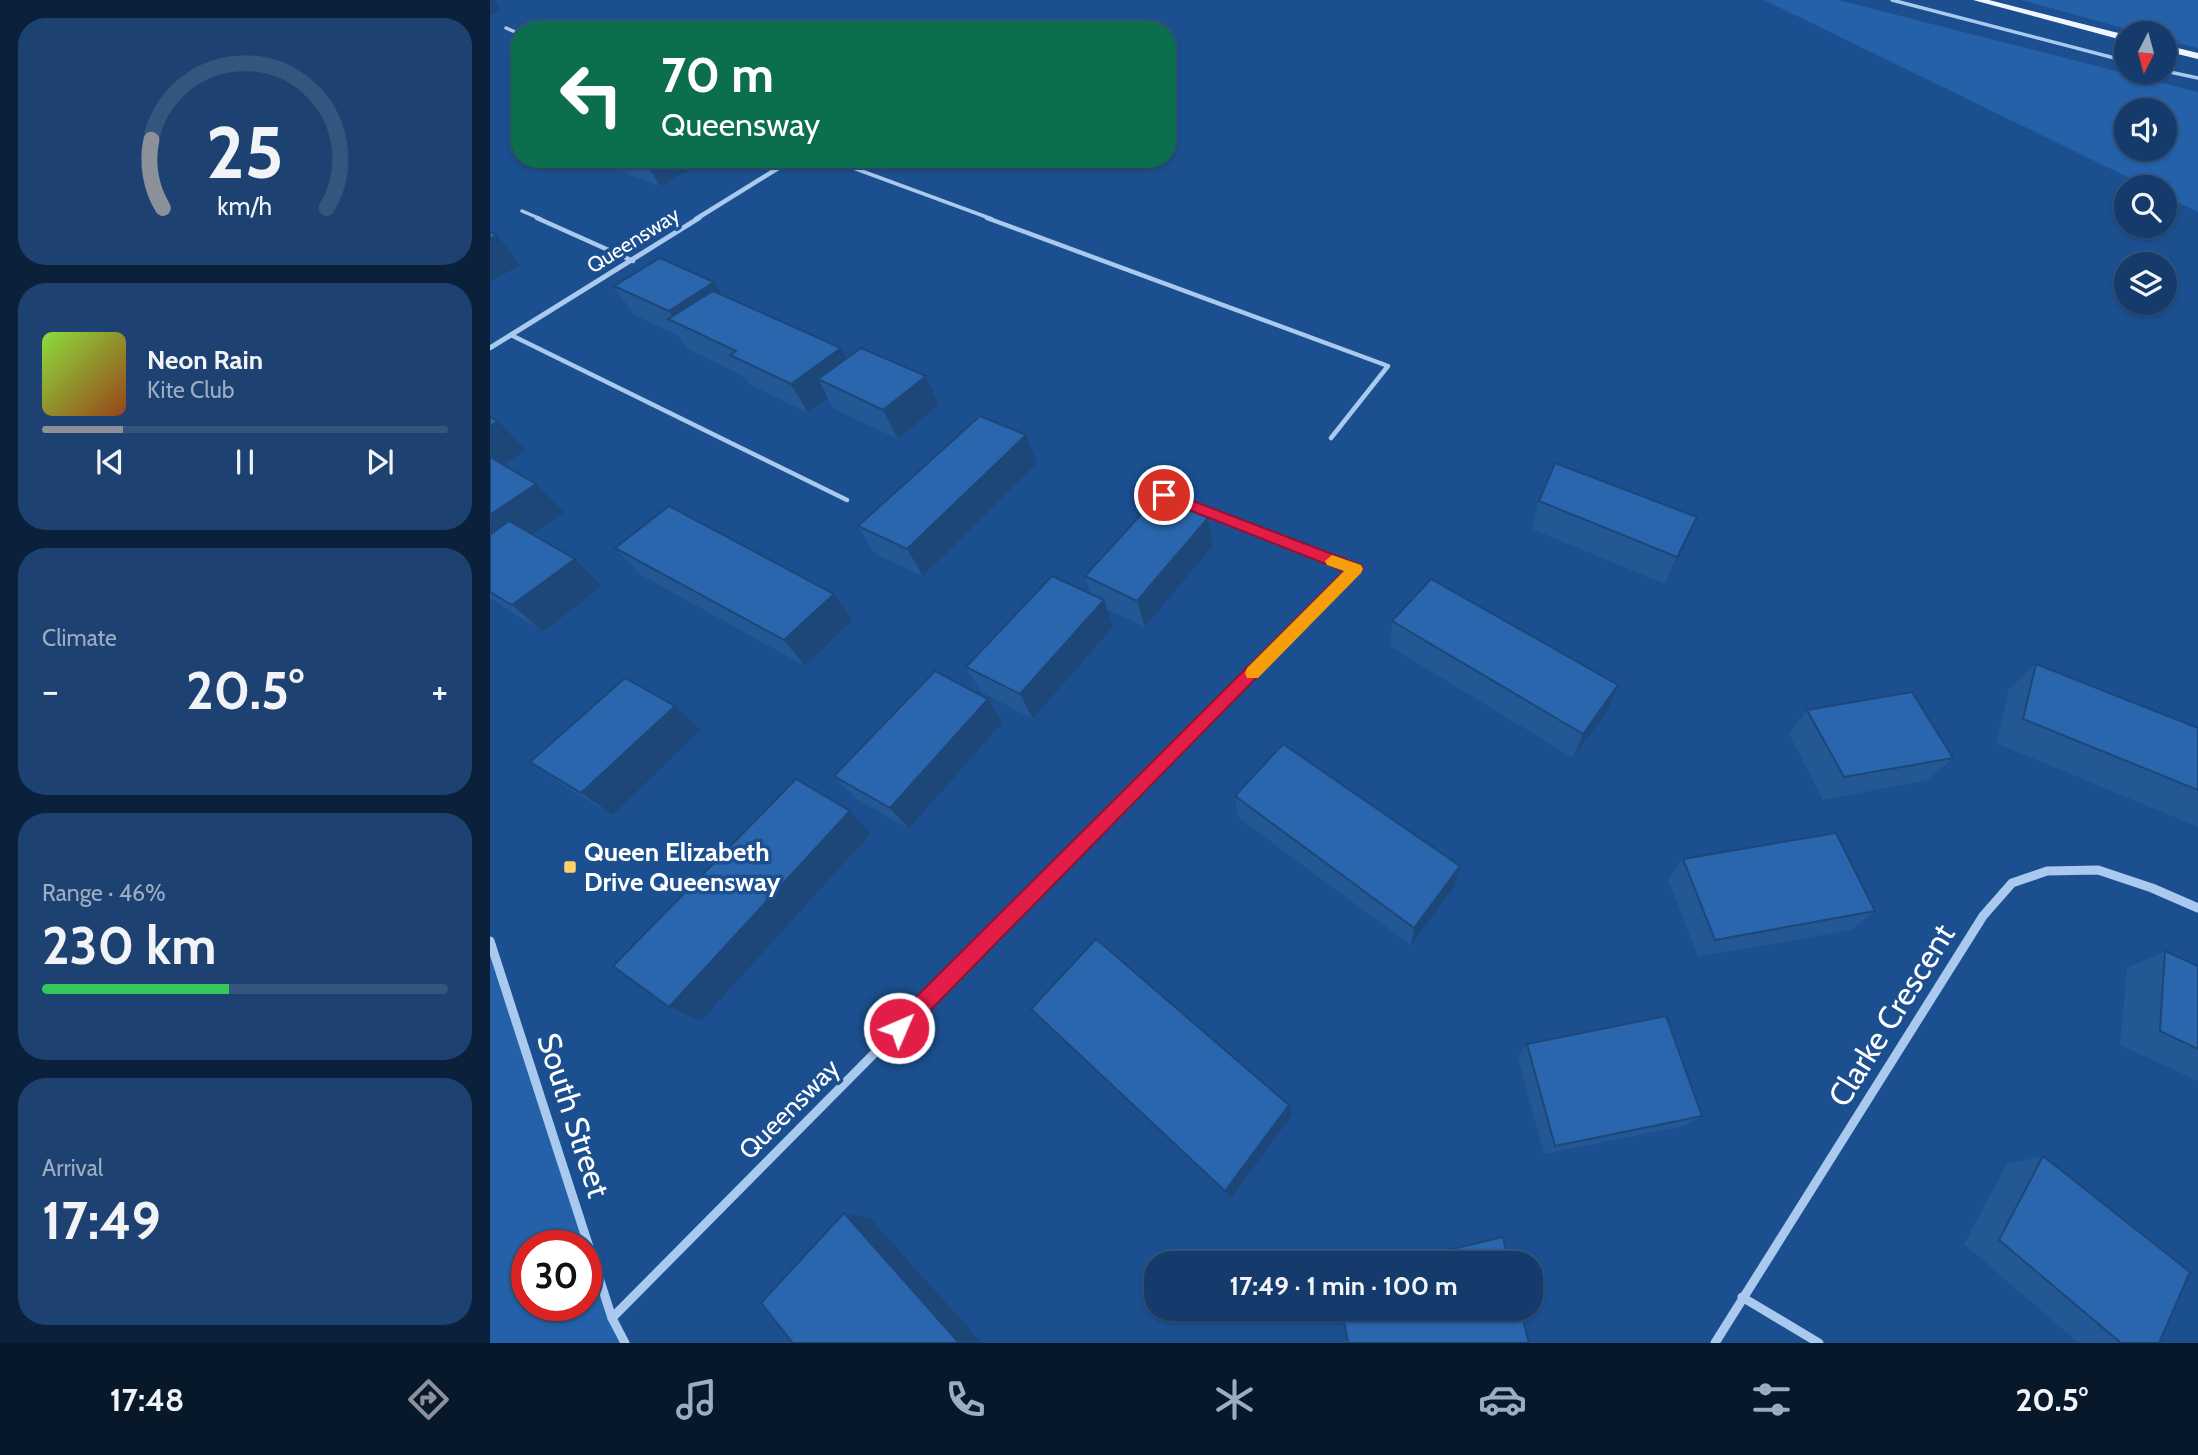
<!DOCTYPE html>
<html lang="en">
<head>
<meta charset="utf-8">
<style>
	body { margin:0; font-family:Cabin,sans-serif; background:#1d4271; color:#f1f3f6; height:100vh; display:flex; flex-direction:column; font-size:26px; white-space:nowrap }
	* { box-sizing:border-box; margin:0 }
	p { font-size:23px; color:#9dadc1 }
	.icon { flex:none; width:38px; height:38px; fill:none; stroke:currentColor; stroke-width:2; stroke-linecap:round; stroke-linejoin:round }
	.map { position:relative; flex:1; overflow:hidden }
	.details { display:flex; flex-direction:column; gap:18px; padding:18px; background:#0b203b; width:490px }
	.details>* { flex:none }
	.hud { position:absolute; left:21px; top:21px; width:665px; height:147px; border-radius:28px; box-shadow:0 2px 5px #0004,0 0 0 2px #33557e; background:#0b6e4f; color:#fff; overflow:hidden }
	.needle { width:46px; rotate:186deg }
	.buttons { position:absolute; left:1624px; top:21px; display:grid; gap:14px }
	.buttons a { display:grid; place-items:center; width:63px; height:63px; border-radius:50%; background:#143b6b; box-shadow:0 2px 5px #0004,0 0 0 2px #33557e; font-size:35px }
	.speed { position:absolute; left:21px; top:1230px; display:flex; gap:14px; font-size:35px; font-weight:700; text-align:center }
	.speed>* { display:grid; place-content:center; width:91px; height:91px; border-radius:50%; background:#143b6b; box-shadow:0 2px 5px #0004,0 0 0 2px #33557e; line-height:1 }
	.speed .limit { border:10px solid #d22; background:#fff; color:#111 }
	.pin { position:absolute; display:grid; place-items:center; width:60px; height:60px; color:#fff; margin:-30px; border:4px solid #fff; border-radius:50%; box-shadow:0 2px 7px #0007 }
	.me { position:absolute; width:77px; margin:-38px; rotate:45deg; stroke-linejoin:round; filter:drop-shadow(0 0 5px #0008) }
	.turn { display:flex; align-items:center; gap:24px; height:147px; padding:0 35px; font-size:32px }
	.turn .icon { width:91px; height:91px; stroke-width:2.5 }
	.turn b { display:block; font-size:49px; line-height:60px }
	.big { font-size:52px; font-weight:800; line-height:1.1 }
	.details .card { flex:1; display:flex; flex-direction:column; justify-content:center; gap:10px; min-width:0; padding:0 24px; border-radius:28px; background:#1d4271 }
	.details .dial { align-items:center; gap:0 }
	.dial svg { height:182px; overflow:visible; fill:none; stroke:#33557e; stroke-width:7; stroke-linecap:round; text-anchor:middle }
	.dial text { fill:#f1f3f6; stroke:none }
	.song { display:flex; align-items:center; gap:21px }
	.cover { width:84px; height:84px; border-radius:10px; background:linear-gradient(135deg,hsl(90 70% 55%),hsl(20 70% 35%)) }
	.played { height:7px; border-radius:4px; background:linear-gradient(90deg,#8c9099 20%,#33557e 20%) }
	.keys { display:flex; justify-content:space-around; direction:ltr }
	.heat { display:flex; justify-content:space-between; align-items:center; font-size:38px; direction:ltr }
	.charge { height:10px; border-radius:5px; background:linear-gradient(90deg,#34c759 46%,#33557e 0) }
	.trip { position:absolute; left:654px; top:1251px; width:399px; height:70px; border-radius:28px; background:#143b6b; box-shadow:0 2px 5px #0004,0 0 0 2px #33557e; font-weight:800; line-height:70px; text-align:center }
	.dock { display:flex; height:112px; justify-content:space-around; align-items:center; background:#08182b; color:#9dadc1 }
	.dock .icon { width:49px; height:49px }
	.dock .selected { color:#8c9099 }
	.dock b { font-size:32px; color:#f1f3f6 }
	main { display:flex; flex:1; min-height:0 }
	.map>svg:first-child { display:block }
	.green { fill:#2461a8; fill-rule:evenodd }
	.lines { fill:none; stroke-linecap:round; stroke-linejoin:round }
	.lane-far1 { stroke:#a9c9ee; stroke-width:3.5 }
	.lane { stroke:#a9c9ee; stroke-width:4.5 }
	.street-far3 { stroke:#a9c9ee; stroke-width:4.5 }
	.street-far2 { stroke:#a9c9ee; stroke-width:5 }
	.street-far1 { stroke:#a9c9ee; stroke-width:7 }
	.street { stroke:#a9c9ee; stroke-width:9 }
	.primary { fill:#f0f6ff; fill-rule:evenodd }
	.wall { fill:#245895 }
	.shaded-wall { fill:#1d4779 }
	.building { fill:#2a66ad; stroke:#1d4779; stroke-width:2 }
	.route { fill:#e11d48; stroke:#92132f; stroke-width:2 }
	.slow { fill:#f59e0b }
	.poi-dot { fill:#ffd166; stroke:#1b4f8f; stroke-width:2.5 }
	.labels { text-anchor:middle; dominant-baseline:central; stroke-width:7; stroke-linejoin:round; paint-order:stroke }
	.far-street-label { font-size:21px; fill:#fff; stroke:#1b4f8f }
	.poi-label { font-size:26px; font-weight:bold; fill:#fff; stroke:#1b4f8f; text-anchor:start }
	.street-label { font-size:26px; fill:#fff; stroke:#1b4f8f }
	.near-street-label { font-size:32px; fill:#fff; stroke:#1b4f8f }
</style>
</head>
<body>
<main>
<section class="details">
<div class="card dial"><svg viewBox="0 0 100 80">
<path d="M14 69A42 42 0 1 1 86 69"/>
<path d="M14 69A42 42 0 0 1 9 39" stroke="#8c9099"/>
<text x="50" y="56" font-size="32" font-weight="700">25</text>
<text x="50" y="72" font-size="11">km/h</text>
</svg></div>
<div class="card">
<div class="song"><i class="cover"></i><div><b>Neon Rain</b><p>Kite Club</p></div></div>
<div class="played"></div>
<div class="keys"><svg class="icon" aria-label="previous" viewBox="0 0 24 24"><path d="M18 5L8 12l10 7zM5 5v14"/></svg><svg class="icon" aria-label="pause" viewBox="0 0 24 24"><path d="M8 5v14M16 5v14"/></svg><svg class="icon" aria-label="next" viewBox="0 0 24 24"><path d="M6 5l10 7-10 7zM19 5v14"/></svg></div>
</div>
<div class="card"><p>Climate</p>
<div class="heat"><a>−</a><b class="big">20.5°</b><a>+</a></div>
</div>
<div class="card"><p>Range · 46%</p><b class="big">230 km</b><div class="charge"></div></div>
<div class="card"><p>Arrival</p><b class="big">17:49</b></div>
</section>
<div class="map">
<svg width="1708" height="1343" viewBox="0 0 1708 1343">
	<rect width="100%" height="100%" fill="#1b4f8f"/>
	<g class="green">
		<path d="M1274,0H1348L1708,92V212L1675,196V187H1658ZM1636,110H1675V149H1636Z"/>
		<path d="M1531,0H1708V48L1675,40V33H1651Z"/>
		<path d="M0,941L63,1136L135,1343H0ZM37,1246H96V1306H37Z"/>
	</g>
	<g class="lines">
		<g class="lane-far1">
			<path d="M1402,0L1636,61"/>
			<path d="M16,28L30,34"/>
			<path d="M1675,71L1708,78"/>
			<path d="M339,159L502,219"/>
			<path d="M32,211L51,219"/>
		</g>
		<g class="lane">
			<path d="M47,218L143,261"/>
			<path d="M497,218L898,366L841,438"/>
			<path d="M21,335L357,500"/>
		</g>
		<path class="street-far3" d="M206,219L303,159"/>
		<g class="street-far2">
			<path d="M0,348L209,218"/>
			<path d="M674,495L693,502"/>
		</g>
		<path class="street-far1" d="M567,869L865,569L689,501"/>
		<g class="street">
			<path d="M0,941L122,1318L135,1343"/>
			<path d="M1252,1297L1329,1343"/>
			<path d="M122,1318L569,867"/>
			<path d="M1225,1343L1493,916L1522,883L1557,871L1608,870L1662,888L1708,908"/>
		</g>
		<g class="primary">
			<path d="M1483,0H1499L1636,35V41Z"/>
			<path d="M1675,45L1708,53V59L1675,51Z"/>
		</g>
	</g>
	<g class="wall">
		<path d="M99,159H219L170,186Z"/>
		<path d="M124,286L231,294L357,358L436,376L449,405L408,439L344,409L338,398L318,413L259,384L252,375L198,349L189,336L144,315Z"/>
		<path d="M0,417L36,450L13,465L46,484L74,512L42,534L112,586L53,632L0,598Z"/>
		<path d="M536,435L547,463L433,576L385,554L368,526Z"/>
		<path d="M1049,501L1207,517L1195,545L1175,584L1042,529Z"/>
		<path d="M718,518L723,546L655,627L617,609L623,627L543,719L491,692L476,667L601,595L595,576Z"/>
		<path d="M125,548L344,594L363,620L315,666L151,575Z"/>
		<path d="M902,621L1118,710L1083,758L901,647Z"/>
		<path d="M1546,664L1708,728V827L1506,743L1519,689Z"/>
		<path d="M1317,710L1463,758L1438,780L1333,800L1299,734Z"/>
		<path d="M512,723L419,829L365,798L344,776Z"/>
		<path d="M211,730L123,815L73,785L40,762Z"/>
		<path d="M745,796L970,866L965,886L921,945L749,818Z"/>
		<path d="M1193,859L1385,911L1361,930L1208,957L1178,879Z"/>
		<path d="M1675,951L1708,966V1081L1630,1045L1637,968Z"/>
		<path d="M1037,1044L1212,1116L1194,1126L1054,1154L1028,1057Z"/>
		<path d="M1553,1156L1669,1343H1589L1474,1244L1517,1164Z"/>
	</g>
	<g class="shaded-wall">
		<path d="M0,0H4L11,10L0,15Z"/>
		<path d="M154,159H219L170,186Z"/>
		<path d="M7,235L30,265L0,282V239Z"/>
		<path d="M224,282L242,312L188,324L179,311Z"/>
		<path d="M351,348L366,377L328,379L338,398L318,413L301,384Z"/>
		<path d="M436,376L449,405L408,439L393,410Z"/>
		<path d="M8,421L36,450L0,473V426Z"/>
		<path d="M536,435L547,463L433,576L417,549Z"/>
		<path d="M46,484L74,512L16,553L0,538V515Z"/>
		<path d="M1207,517L1195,545L1175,584L1187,557Z"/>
		<path d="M718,518L723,546L655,627L647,601Z"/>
		<path d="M85,559L112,586L53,632L22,605Z"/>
		<path d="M344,594L363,620L315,666L294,640Z"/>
		<path d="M614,600L623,627L543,719L530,694Z"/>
		<path d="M1128,685L1118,710L1083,758L1093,734Z"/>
		<path d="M498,699L512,723L419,829L400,808Z"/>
		<path d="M185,706L211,730L123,815L91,793Z"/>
		<path d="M360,811L381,833L211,1021L179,1007Z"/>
		<path d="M970,866L965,886L921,945L924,928Z"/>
		<path d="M799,1105L802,1115L741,1198L735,1191Z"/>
		<path d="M354,1213L380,1218L492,1343H469Z"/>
	</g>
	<g class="building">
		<path d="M0,232L7,235L0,239Z"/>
		<path d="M170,258L224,282L179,311L124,286Z"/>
		<path d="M223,291L351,348L301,384L240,355L246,351L178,319Z"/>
		<path d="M371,348L436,376L393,410L328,379Z"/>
		<path d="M490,416L536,435L417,549L368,526Z"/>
		<path d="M0,417L8,421L0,426Z"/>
		<path d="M0,457L46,484L0,515Z"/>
		<path d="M1065,463L1207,517L1187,557L1049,501Z"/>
		<path d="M668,496L718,518L647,601L595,576Z"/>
		<path d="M179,506L344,594L294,640L125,548Z"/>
		<path d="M19,521L85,559L22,605L0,592V535Z"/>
		<path d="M562,576L614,600L530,694L476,667Z"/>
		<path d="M941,579L1128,685L1093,734L902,621Z"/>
		<path d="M1546,664L1708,728V790L1533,719Z"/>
		<path d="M445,671L498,699L400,808L344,776Z"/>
		<path d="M135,678L185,706L91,793L40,762Z"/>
		<path d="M1422,692L1463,758L1354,777L1317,710Z"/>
		<path d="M793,744L970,866L924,928L745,796Z"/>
		<path d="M306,779L360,811L179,1007L123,966Z"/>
		<path d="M1346,833L1385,911L1225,940L1193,859Z"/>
		<path d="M606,939L799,1105L735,1191L541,1009Z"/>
		<path d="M1675,951L1708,966V1049L1670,1031Z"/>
		<path d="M1176,1016L1212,1116L1065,1146L1037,1044Z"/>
		<path d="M1553,1156L1700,1272L1669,1343H1631L1509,1240Z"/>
		<path d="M354,1213L469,1343H303L271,1303Z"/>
		<path d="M1013,1237L1019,1264H899Z"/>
		<path d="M852,1309H1030L1039,1343H858Z"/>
	</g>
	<path class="route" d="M674,490L871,565L873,569L416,1035L409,1038L402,1035L399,1028L402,1021L854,571L669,498L667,495Z"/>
	<path class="slow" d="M842,555L871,565L873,569L871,573L768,678H757L755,673L757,668L854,571L837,565L835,561Z"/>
	<rect class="poi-dot" x="73" y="860" width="14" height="14" rx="3.5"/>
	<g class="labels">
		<g class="far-street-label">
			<text transform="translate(143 240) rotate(-32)">Queensway</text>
		</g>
		<g class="poi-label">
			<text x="94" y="852">Queen Elizabeth<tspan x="94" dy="30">Drive Queensway</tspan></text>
		</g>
		<g class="street-label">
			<text transform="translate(299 1109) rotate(-45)">Queensway</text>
		</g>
		<g class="near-street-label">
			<text transform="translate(1401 1015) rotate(-58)">Clarke Crescent</text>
			<text transform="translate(84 1115) rotate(72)">South Street</text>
		</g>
	</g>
</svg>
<div class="buttons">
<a><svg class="needle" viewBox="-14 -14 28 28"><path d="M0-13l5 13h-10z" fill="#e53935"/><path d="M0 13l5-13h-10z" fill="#9dadc1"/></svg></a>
<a><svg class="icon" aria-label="sound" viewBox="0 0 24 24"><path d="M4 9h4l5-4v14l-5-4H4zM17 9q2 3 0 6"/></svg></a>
<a><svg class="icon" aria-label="search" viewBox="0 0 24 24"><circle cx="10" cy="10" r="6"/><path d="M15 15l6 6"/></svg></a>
<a><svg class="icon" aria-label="layers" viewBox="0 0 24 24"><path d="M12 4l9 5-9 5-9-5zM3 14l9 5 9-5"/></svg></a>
</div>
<div class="speed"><div class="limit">30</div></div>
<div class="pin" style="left:674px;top:495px;background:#d93025"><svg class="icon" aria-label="arrive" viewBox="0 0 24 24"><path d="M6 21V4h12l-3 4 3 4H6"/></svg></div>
<svg class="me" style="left:409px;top:1028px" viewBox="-20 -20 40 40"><circle r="17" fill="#e11d48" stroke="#fff" stroke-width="3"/><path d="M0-11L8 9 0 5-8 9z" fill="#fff"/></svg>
<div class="trip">17:49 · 1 min · 100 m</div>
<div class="hud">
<div class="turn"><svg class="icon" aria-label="left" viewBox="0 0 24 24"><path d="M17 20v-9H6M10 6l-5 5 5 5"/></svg><div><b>70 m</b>Queensway</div></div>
</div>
</div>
</main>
<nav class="dock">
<b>17:48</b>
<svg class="icon selected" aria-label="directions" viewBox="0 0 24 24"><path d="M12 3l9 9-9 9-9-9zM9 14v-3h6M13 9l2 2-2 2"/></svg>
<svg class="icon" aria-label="music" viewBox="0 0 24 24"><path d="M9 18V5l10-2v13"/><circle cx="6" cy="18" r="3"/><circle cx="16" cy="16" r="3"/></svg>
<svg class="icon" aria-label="phone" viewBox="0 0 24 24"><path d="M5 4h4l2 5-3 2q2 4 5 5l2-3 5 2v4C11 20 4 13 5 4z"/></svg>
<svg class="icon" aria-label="climate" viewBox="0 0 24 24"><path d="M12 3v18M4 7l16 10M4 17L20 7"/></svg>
<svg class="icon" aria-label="car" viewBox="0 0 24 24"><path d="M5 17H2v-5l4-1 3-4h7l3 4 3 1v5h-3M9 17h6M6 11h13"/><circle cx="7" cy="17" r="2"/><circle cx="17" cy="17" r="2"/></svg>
<svg class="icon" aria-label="filters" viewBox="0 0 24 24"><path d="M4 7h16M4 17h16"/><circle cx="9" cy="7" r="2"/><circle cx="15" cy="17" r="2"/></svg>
<b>20.5°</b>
</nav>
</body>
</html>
